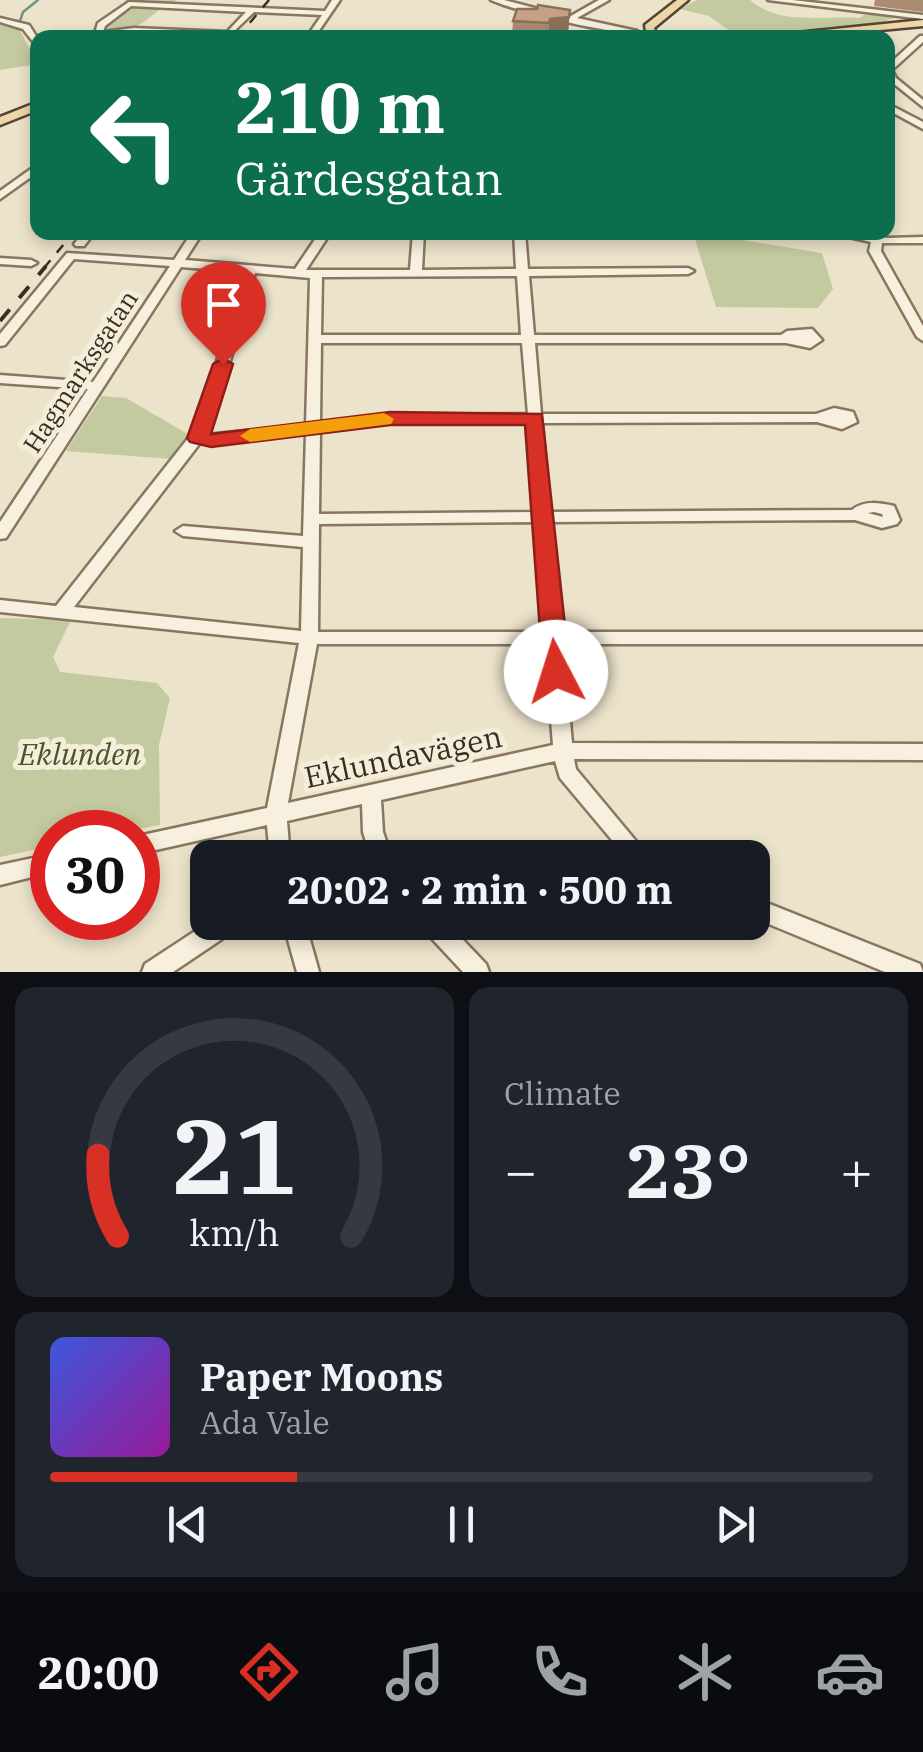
<!DOCTYPE html>
<html lang="en">
<head>
<meta charset="utf-8">
<style>
	body { margin:0; font-family:"IBM Plex Serif",serif; background:#20242c; color:#f1f3f6; height:100vh; display:flex; flex-direction:column; font-size:38px; white-space:nowrap }
	* { box-sizing:border-box; margin:0 }
	p { font-size:32px; color:#9ea1a6 }
	.icon { flex:none; width:55px; height:55px; fill:none; stroke:currentColor; stroke-width:2; stroke-linecap:round; stroke-linejoin:round }
	.map { position:relative; height:972px; overflow:hidden }
	.panel { display:flex; flex-direction:column; gap:15px; padding:15px; background:#0d0f14; flex:1 }
	.panel>* { flex:none }
	.guide { position:absolute; left:30px; top:30px; width:865px; height:210px; border-radius:20px; box-shadow:0 5px 15px #0003; background:#0b6e4f; color:#fff; overflow:hidden }
	.speed { position:absolute; left:30px; top:810px; display:flex; gap:20px; font-size:50px; font-weight:700; text-align:center }
	.speed>* { display:grid; place-content:center; width:130px; height:130px; border-radius:50%; background:#171b24; box-shadow:0 5px 15px #0003; line-height:1 }
	.speed .limit { border:15px solid #d22; background:#fff; color:#111 }
	.pin { position:absolute; display:grid; place-items:center; width:85px; height:85px; color:#fff; margin:-102px -42px; border-radius:50% 50% 50% 0; rotate:-45deg; box-shadow:0 0 10px #0007 }
	.pin .icon { rotate:45deg }
	.me { position:absolute; width:110px; margin:-55px; rotate:355deg; stroke-linejoin:round; filter:drop-shadow(0 0 8px #0008) }
	.turn { display:flex; align-items:center; gap:35px; height:210px; padding:0 40px; font-size:45px }
	.turn .icon { width:130px; height:130px; stroke-width:2.5 }
	.turn b { display:block; font-size:70px; line-height:85px }
	.big { font-size:75px; font-weight:800; line-height:1.1 }
	.panel .tile { flex:1; display:flex; flex-direction:column; justify-content:center; gap:15px; min-width:0; padding:0 35px; border-radius:20px; background:#20242c }
	.panel .dial { align-items:center; gap:0 }
	.dial svg { height:260px; overflow:visible; fill:none; stroke:#363941; stroke-width:7; stroke-linecap:round; text-anchor:middle }
	.dial text { fill:#f1f3f6; stroke:none }
	.song { display:flex; align-items:center; gap:30px }
	.cover { width:120px; height:120px; border-radius:15px; background:linear-gradient(135deg,hsl(230 70% 55%),hsl(300 70% 35%)) }
	.played { height:10px; border-radius:5px; background:linear-gradient(90deg,#d93025 30%,#363941 30%) }
	.keys { display:flex; justify-content:space-around; direction:ltr }
	.heat { display:flex; justify-content:space-between; align-items:center; font-size:55px; direction:ltr }
	.panel .tiles { flex:1; display:grid; gap:15px; grid-template-columns:1fr 1fr }
	.tile:last-child { grid-column:span 2 }
	.trip { position:absolute; left:190px; top:840px; width:580px; height:100px; border-radius:20px; background:#171b24; box-shadow:0 5px 15px #0003; font-weight:800; line-height:100px; text-align:center }
	.tab-bar { display:flex; height:160px; justify-content:space-around; align-items:center; background:#090b0e; color:#9ea1a6 }
	.tab-bar .icon { width:70px; height:70px }
	.tab-bar .on { color:#d93025 }
	.tab-bar b { font-size:45px; color:#f1f3f6 }
	.map>svg:first-child { display:block }
	.green { fill:#c4ca9f }
	.lines { fill:none; stroke-linecap:round; stroke-linejoin:round }
	.stream { stroke:#728f88; stroke-width:2.5 }
	.minor-casing { stroke:#887660; stroke-width:5 }
	.major-casing { stroke:#574434; stroke-width:5 }
	.minor { fill:#f7f0de; fill-rule:evenodd }
	.major { fill:#ebd7a7; fill-rule:evenodd }
	.rail-far1 { stroke:#3a2e22; stroke-width:2.5; stroke-dasharray:10 10; stroke-linecap:butt }
	.rail { stroke:#3a2e22; stroke-width:4; stroke-dasharray:15 15; stroke-linecap:butt }
	.wall { fill:#ab8a72 }
	.shaded-wall { fill:#8b715c }
	.building { fill:#c7a184; stroke:#8b715c; stroke-width:2.5 }
	.route { fill:#d93025; stroke:#8d1f18; stroke-width:2.5 }
	.slow { fill:#f59e0b }
	.labels { text-anchor:middle; dominant-baseline:central; stroke-width:10; stroke-linejoin:round; paint-order:stroke }
	.street-label { font-size:25px; fill:#3a2e22; stroke:#f4edda }
	.near-park-label { font-size:30px; font-style:italic; fill:#4a552b; stroke:#f4edda }
	.near-street-label { font-size:30px; fill:#3a2e22; stroke:#f4edda }
</style>
</head>
<body>
<div class="map">
<svg width="923" height="972" viewBox="0 0 923 972">
	<rect width="100%" height="100%" fill="#ece3cb"/>
	<g class="green">
		<path d="M126,0H177C143,15 149,32 103,30V25L128,3L124,2Z"/>
		<path d="M697,0H750C780,26 822,15 859,18L866,14L894,18L881,23L737,36L709,16L680,9Z"/>
		<path d="M0,23L18,27L38,64L0,70Z"/>
		<path d="M693,233H715L717,236L822,253L833,289L818,308L716,307Z"/>
		<path d="M102,396L126,398L191,436L171,459L66,451Z"/>
		<path d="M0,618L71,620L53,657L60,672L157,683L170,698L159,745L160,825L121,832H52V846L0,857Z"/>
	</g>
	<g class="lines">
		<path class="stream" d="M20,21L23,12L38,0"/>
		<defs>
			<g id="minor">
				<path d="M332,0H340L314,38H306L322,15L254,12L229,36L134,32L94,38H68L95,33L98,23L129,2L325,11ZM131,6L246,12L227,32L134,28L103,32L105,26Z"/>
				<path d="M491,0H504L569,17L599,0H609L577,18L637,31C617,37 513,10 491,0Z"/>
				<path d="M768,0H792L923,15V19Z"/>
				<path d="M0,18L29,25L38,39V48L23,29L0,22Z"/>
				<path d="M920,36H923V42L892,70L896,78L923,100V107L888,79V65Z"/>
				<path d="M888,104L923,122V129L888,110Z"/>
				<path d="M38,164V172L0,199V191Z"/>
				<path d="M84,232H95L84,246H76L74,244Z"/>
				<path d="M192,232H203L185,260L295,269L320,232H331L306,270H410L413,232H424L422,270L516,269L514,232H525L528,269L688,268L694,271L688,274L529,276L534,335H781L787,331L812,329L822,340L810,348L786,343H535L541,414H816L834,408L853,412L857,422L842,429L817,422L542,423L550,512L852,510C864,500 880,503 894,506L900,520L897,524L882,528L855,520L551,522L562,632H923V644H563L572,743L923,744V760L574,759L576,769L650,858H627L560,778L555,761L381,800L383,832L392,858H371L363,832L362,804L287,821L290,858H270L267,825L138,854V836L267,808L299,643L0,612V600L56,606L197,427L244,272L181,267L6,538L0,539V522L88,389L0,383V375L93,382L170,266L74,259L5,345L0,346V334L67,253L174,260ZM255,273L310,278L306,425L206,435L211,428ZM517,276L521,335H321L322,277ZM321,343H522L528,414L389,415L320,423ZM389,423H528L535,512L319,514L320,431ZM306,433L303,536L183,526L175,531L183,536L303,547L301,631L74,607L200,443L211,444ZM874,512L882,514L883,517L868,513ZM536,522L544,632H318L319,524ZM317,644H545L553,745L288,803Z"/>
				<path d="M827,232L872,235V232H883V237L887,238L923,237V243H882L881,251L923,326V341L917,337L869,251L871,242Z"/>
				<path d="M0,258L31,260L37,263L31,266L0,264Z"/>
				<path d="M52,854V872L0,885V865Z"/>
				<path d="M752,897L920,964L923,972H885L752,917Z"/>
				<path d="M209,922H240L237,929L173,972H142L145,964Z"/>
				<path d="M283,922H305L319,972H297Z"/>
				<path d="M420,922H446L486,964L489,972H463L423,929Z"/>
			</g>
			<g id="major">
				<path d="M677,0H688L654,28L657,38H647L645,25Z"/>
				<path d="M923,20V26L795,38H748Z"/>
				<path d="M38,102V110L0,125V117Z"/>
			</g>
		</defs>
		<use href="#minor" class="minor-casing"/>
		<use href="#major" class="major-casing"/>
		<use href="#minor" class="minor"/>
		<use href="#major" class="major"/>
		<g class="rail-far1">
			<path d="M237,38L269,0"/>
			<path d="M44,268L74,232"/>
		</g>
		<path class="rail" d="M0,321L46,266"/>
	</g>
	<g class="wall">
		<path d="M875,0H923V12L874,6Z"/>
		<path d="M537,9L570,10L568,33L549,35L548,38L512,37L513,21Z"/>
	</g>
	<path class="shaded-wall" d="M570,10L568,33L549,35L548,38L550,19Z"/>
	<path class="building" d="M538,5L570,10L569,17L550,19L549,23L513,21L517,9H537Z"/>
	<path class="route" d="M223,358L233,364L211,434L390,412L542,414L570,672L566,679L556,682L547,679L543,672L525,425H390L211,447L190,442L187,438L213,364Z"/>
	<path class="slow" d="M384,413L394,419L391,424L250,442L240,436L250,429Z"/>
	<g class="labels">
		<g class="street-label">
			<text transform="translate(80 371) rotate(-57)">Hagmarksgatan</text>
		</g>
		<g class="near-park-label">
			<text x="80" y="753">Eklunden</text>
		</g>
		<g class="near-street-label">
			<text transform="translate(403 756) rotate(-12)">Eklundavägen</text>
		</g>
	</g>
</svg>
<div class="speed"><div class="limit">30</div></div>
<div class="pin" style="left:223px;top:364px;background:#d93025"><svg class="icon" aria-label="arrive" viewBox="0 0 24 24"><path d="M6 21V4h12l-3 4 3 4H6"/></svg></div>
<svg class="me" style="left:556px;top:672px" viewBox="-20 -20 40 40"><circle r="19" fill="#fff"/><path d="M0-13L10 11 0 6-10 11z" fill="#d93025"/></svg>
<div class="trip">20:02 · 2 min · 500 m</div>
<div class="guide">
<div class="turn"><svg class="icon" aria-label="left" viewBox="0 0 24 24"><path d="M17 20v-9H6M10 6l-5 5 5 5"/></svg><div><b>210 m</b>Gärdesgatan</div></div>
</div>
</div>
<section class="panel">
<div class="tiles">
<div class="tile dial"><svg viewBox="0 0 100 80">
<path d="M14 69A42 42 0 1 1 86 69"/>
<path d="M14 69A42 42 0 0 1 8 44" stroke="#d93025"/>
<text x="50" y="56" font-size="32" font-weight="700">21</text>
<text x="50" y="72" font-size="11">km/h</text>
</svg></div>
<div class="tile"><p>Climate</p>
<div class="heat"><a>−</a><b class="big">23°</b><a>+</a></div>
</div>
<div class="tile">
<div class="song"><i class="cover"></i><div><b>Paper Moons</b><p>Ada Vale</p></div></div>
<div class="played"></div>
<div class="keys"><svg class="icon" aria-label="previous" viewBox="0 0 24 24"><path d="M18 5L8 12l10 7zM5 5v14"/></svg><svg class="icon" aria-label="pause" viewBox="0 0 24 24"><path d="M8 5v14M16 5v14"/></svg><svg class="icon" aria-label="next" viewBox="0 0 24 24"><path d="M6 5l10 7-10 7zM19 5v14"/></svg></div>
</div>
</div>
</section>
<nav class="tab-bar">
<b>20:00</b>
<svg class="icon on" aria-label="directions" viewBox="0 0 24 24"><path d="M12 3l9 9-9 9-9-9zM9 14v-3h6M13 9l2 2-2 2"/></svg>
<svg class="icon" aria-label="music" viewBox="0 0 24 24"><path d="M9 18V5l10-2v13"/><circle cx="6" cy="18" r="3"/><circle cx="16" cy="16" r="3"/></svg>
<svg class="icon" aria-label="phone" viewBox="0 0 24 24"><path d="M5 4h4l2 5-3 2q2 4 5 5l2-3 5 2v4C11 20 4 13 5 4z"/></svg>
<svg class="icon" aria-label="climate" viewBox="0 0 24 24"><path d="M12 3v18M4 7l16 10M4 17L20 7"/></svg>
<svg class="icon" aria-label="car" viewBox="0 0 24 24"><path d="M5 17H2v-5l4-1 3-4h7l3 4 3 1v5h-3M9 17h6M6 11h13"/><circle cx="7" cy="17" r="2"/><circle cx="17" cy="17" r="2"/></svg>
</nav>
</body>
</html>
